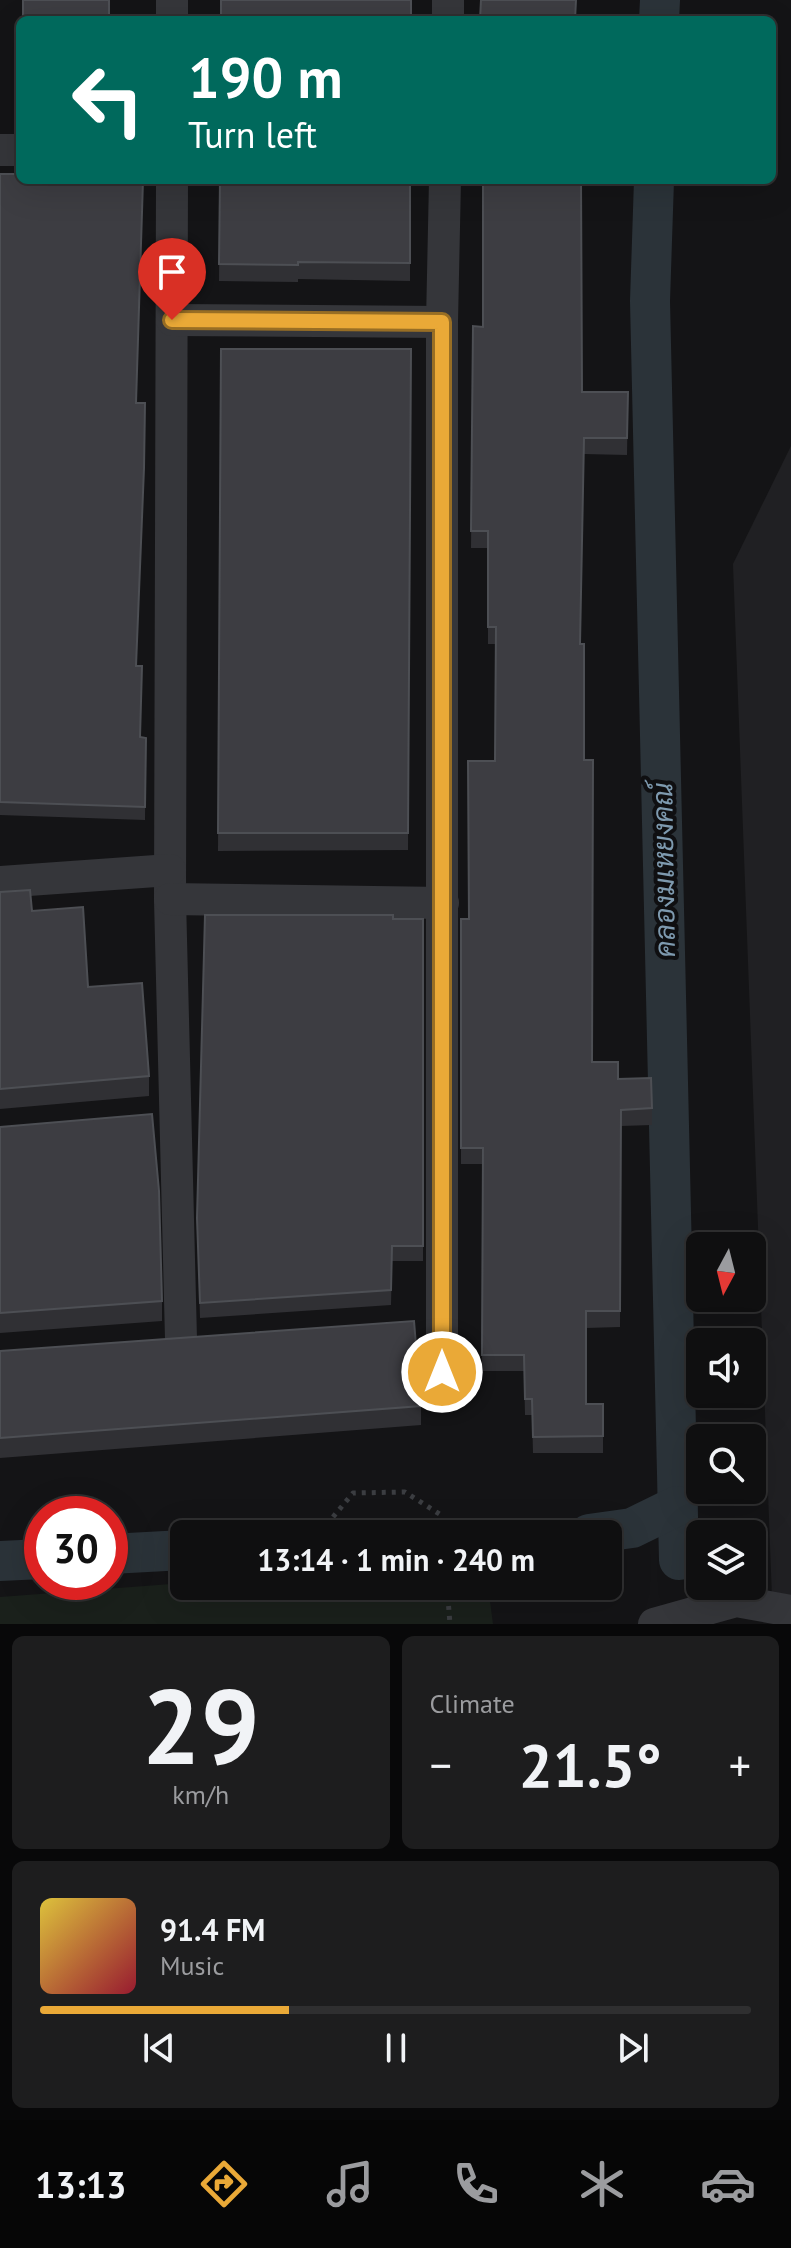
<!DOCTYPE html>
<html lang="en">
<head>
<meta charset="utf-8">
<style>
	body { margin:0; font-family:"PT Sans",Sarabun,sans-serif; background:#1d1d1e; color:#f1f3f6; height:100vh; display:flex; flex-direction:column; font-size:30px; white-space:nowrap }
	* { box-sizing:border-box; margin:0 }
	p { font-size:26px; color:#9b9c9f }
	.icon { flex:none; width:44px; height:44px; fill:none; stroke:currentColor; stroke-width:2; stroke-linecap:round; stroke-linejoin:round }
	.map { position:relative; height:1624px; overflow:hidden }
	.panel { display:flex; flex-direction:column; gap:12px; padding:12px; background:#080809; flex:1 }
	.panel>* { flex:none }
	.banner { position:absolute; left:16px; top:16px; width:760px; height:168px; border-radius:12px; box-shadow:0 8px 32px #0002,0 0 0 2px #2f2f30; background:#00695c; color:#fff; overflow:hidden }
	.needle { width:52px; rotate:187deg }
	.tools { position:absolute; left:686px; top:1232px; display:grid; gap:16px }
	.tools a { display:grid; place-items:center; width:80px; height:80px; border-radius:12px; background:#0f0f10; box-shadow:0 8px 32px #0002,0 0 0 2px #2f2f30; font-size:40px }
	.speed { position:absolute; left:24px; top:1496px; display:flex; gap:16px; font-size:40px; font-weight:700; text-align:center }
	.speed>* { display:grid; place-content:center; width:104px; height:104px; border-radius:50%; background:#0f0f10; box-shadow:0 8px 32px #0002,0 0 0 2px #2f2f30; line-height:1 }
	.speed .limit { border:12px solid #d22; background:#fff; color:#111 }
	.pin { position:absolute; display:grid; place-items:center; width:68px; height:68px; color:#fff; margin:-82px -34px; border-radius:50% 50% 50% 0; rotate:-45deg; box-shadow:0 0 8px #0007 }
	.pin .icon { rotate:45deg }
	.me { position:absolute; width:88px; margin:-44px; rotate:0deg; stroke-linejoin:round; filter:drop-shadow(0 0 6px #0008) }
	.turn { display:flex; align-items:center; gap:28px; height:168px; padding:0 40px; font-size:36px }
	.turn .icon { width:104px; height:104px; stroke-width:2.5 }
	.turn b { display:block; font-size:56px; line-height:68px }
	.big { font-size:60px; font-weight:800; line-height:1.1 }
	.panel .card { flex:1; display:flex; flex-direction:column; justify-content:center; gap:12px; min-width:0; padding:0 28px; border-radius:12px; background:#1d1d1e }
	.panel .dial { align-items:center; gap:0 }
	.dial b { font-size:104px; line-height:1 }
	.song { display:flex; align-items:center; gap:24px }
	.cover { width:96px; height:96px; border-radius:12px; background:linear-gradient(135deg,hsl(50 70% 55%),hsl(350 70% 35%)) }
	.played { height:8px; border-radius:4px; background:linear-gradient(90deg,#eaa937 35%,#2f2f30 35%) }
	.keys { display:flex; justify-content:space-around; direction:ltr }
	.heat { display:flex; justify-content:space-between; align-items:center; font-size:44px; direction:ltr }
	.panel .tiles { flex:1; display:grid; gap:12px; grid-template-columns:1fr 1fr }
	.card:last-child { grid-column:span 2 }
	.trip { position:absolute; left:170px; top:1520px; width:452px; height:80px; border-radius:12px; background:#0f0f10; box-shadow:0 8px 32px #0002,0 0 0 2px #2f2f30; font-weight:800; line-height:80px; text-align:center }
	.menu { display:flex; height:128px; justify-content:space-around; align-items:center; background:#060606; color:#9b9c9f }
	.menu .icon { width:56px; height:56px }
	.menu .current { color:#eaa937 }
	.menu b { font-size:36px; color:#f1f3f6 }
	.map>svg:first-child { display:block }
	.built { fill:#202023 }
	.grass { fill:#1a201b }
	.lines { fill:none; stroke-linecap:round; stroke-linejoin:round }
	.canal { stroke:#2b3339; stroke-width:40 }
	.path { stroke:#3b3d41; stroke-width:5; stroke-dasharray:4 6; stroke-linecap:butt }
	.minor { stroke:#35363a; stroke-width:32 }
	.wall { fill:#303034 }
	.building { fill:#3d3d42; stroke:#4d4f54; stroke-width:2 }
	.route-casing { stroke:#986e24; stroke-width:20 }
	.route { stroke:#eaa937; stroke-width:14 }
	.labels { text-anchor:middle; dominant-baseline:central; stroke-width:8; stroke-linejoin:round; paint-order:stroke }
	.water-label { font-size:28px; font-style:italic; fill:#7e9aaf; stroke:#0f0f11 }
</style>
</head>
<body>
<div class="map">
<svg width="791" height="1624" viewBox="0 0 791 1624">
	<rect width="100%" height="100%" fill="#141416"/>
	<path class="built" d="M791,446V1624H773L733,564Z"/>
	<path class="grass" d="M184,1583V1586H488L493,1624H0V1597Z"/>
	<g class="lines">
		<g class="canal">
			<path d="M659,20L660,0"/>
			<path d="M654,180L650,301L679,1560"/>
			<path d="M589,1534L632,1528L677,1506"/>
			<path d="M110,1554L184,1550"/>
			<path d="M0,1561L42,1559"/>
		</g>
		<g class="path">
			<path d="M333,1517L353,1493L405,1492L441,1515L442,1534"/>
			<path d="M447,1586L450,1624"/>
		</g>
		<g class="minor">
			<path d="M172,20V0"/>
			<path d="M448,20V0"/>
			<path d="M0,150H20"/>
			<path d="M172,180L170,899L181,1339"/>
			<path d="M172,320L442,322"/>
			<path d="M0,882L170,870"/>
			<path d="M170,899L443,903"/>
			<path d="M442,1372V322L445,180"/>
			<path d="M654,1624L736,1601L791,1611"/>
		</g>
	</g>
	<g class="wall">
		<path d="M0,174L137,403V666L141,737L146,738L145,820L0,815Z"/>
		<path d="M220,180H410V281L298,279V282L219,281Z"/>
		<path d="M473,326L483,327L582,392H628L627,455L584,454L580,644L592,1062L618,1079L652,1108V1125L621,1126L620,1327L586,1328V1404H603V1453H533L532,1415H525L524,1371H482L483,1164H461V919H468L495,761L496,644H488V548H471Z"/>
		<path d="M221,349H411L408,850L218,851Z"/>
		<path d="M0,892L32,911L88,987L149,1076V1096L0,1109Z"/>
		<path d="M393,919H423V1261H392L391,1305L200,1318L197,1218Z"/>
		<path d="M0,1127L162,1301V1321L0,1333Z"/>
		<path d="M0,1351L421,1406V1425L0,1458Z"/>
	</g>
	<g class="building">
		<rect x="23" y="0" width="86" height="20"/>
		<rect x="221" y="0" width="190" height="20"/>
		<path d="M481,0H576L575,20H480Z"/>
		<path d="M0,174H20V180H143L136,403H145L144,468L136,666H142L140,737L146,738L145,807L0,802Z"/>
		<path d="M220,180H410V263L298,262V265L219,264Z"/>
		<path d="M483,180H581L582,392H628L627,438H584L580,644H584V760H593L592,1062H618V1079L651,1078L652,1108L621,1110L620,1311H586V1404H603V1436L533,1437L532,1399H525L524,1355H482L483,1148H461V919H469L468,761H495L496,627H488V531H471L473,326L483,327Z"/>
		<path d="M221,349H411L408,833H218Z"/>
		<path d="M30,890L32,911L83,907L88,987L142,983L149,1076L0,1089V892Z"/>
		<path d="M205,915H393V919H423V1246H392L391,1290L200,1303L197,1218Z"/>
		<path d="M152,1114L159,1191L162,1301L0,1313V1127Z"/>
		<path d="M414,1321L421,1406L0,1438V1351Z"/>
	</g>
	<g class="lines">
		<defs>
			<path id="route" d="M172,320L442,322V1372"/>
		</defs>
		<use href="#route" class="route-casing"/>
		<use href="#route" class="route"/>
	</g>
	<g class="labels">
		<g class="water-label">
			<text transform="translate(663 870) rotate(-91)">คลองมเหยงคณ์</text>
		</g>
	</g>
</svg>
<div class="tools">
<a><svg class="needle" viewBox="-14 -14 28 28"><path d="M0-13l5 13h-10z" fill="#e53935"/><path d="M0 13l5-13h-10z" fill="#9b9c9f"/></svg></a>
<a><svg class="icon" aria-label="sound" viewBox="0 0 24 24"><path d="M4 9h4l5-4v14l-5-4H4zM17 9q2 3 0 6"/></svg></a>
<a><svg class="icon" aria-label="search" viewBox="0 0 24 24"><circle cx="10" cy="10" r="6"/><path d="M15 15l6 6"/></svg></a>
<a><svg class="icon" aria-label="layers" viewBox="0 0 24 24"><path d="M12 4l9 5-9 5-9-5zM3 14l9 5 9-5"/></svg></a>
</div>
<div class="speed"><div class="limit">30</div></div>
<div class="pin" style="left:172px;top:320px;background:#d93025"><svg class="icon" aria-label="arrive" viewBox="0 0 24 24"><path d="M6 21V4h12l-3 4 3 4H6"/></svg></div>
<svg class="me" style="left:442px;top:1372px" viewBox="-20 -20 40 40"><circle r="17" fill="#eaa937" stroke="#fff" stroke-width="3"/><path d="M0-11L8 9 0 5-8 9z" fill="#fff"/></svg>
<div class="trip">13:14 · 1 min · 240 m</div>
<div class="banner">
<div class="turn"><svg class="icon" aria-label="left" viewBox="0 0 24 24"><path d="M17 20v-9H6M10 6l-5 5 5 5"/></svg><div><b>190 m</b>Turn left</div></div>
</div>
</div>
<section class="panel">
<div class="tiles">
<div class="card dial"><b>29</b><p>km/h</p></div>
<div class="card"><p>Climate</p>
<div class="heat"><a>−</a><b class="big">21.5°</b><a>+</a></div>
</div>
<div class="card">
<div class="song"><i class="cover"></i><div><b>91.4 FM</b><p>Music</p></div></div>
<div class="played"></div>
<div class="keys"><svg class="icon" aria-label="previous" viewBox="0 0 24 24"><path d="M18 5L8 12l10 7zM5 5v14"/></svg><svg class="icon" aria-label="pause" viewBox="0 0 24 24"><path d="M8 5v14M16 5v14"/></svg><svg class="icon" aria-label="next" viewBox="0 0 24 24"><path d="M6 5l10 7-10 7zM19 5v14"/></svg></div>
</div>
</div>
</section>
<nav class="menu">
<b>13:13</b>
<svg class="icon current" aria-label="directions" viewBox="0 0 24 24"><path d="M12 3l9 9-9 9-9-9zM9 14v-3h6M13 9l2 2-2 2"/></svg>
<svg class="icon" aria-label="music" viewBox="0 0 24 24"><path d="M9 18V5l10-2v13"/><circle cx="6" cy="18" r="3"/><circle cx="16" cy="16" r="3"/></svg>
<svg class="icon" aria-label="phone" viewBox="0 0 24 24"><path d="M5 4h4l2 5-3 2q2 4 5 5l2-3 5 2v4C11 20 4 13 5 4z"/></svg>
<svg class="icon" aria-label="climate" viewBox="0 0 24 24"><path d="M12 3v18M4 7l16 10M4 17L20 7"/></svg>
<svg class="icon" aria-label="car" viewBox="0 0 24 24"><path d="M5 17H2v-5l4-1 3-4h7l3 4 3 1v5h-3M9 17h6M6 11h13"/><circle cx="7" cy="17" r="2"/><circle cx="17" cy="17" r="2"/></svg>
</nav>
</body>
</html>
